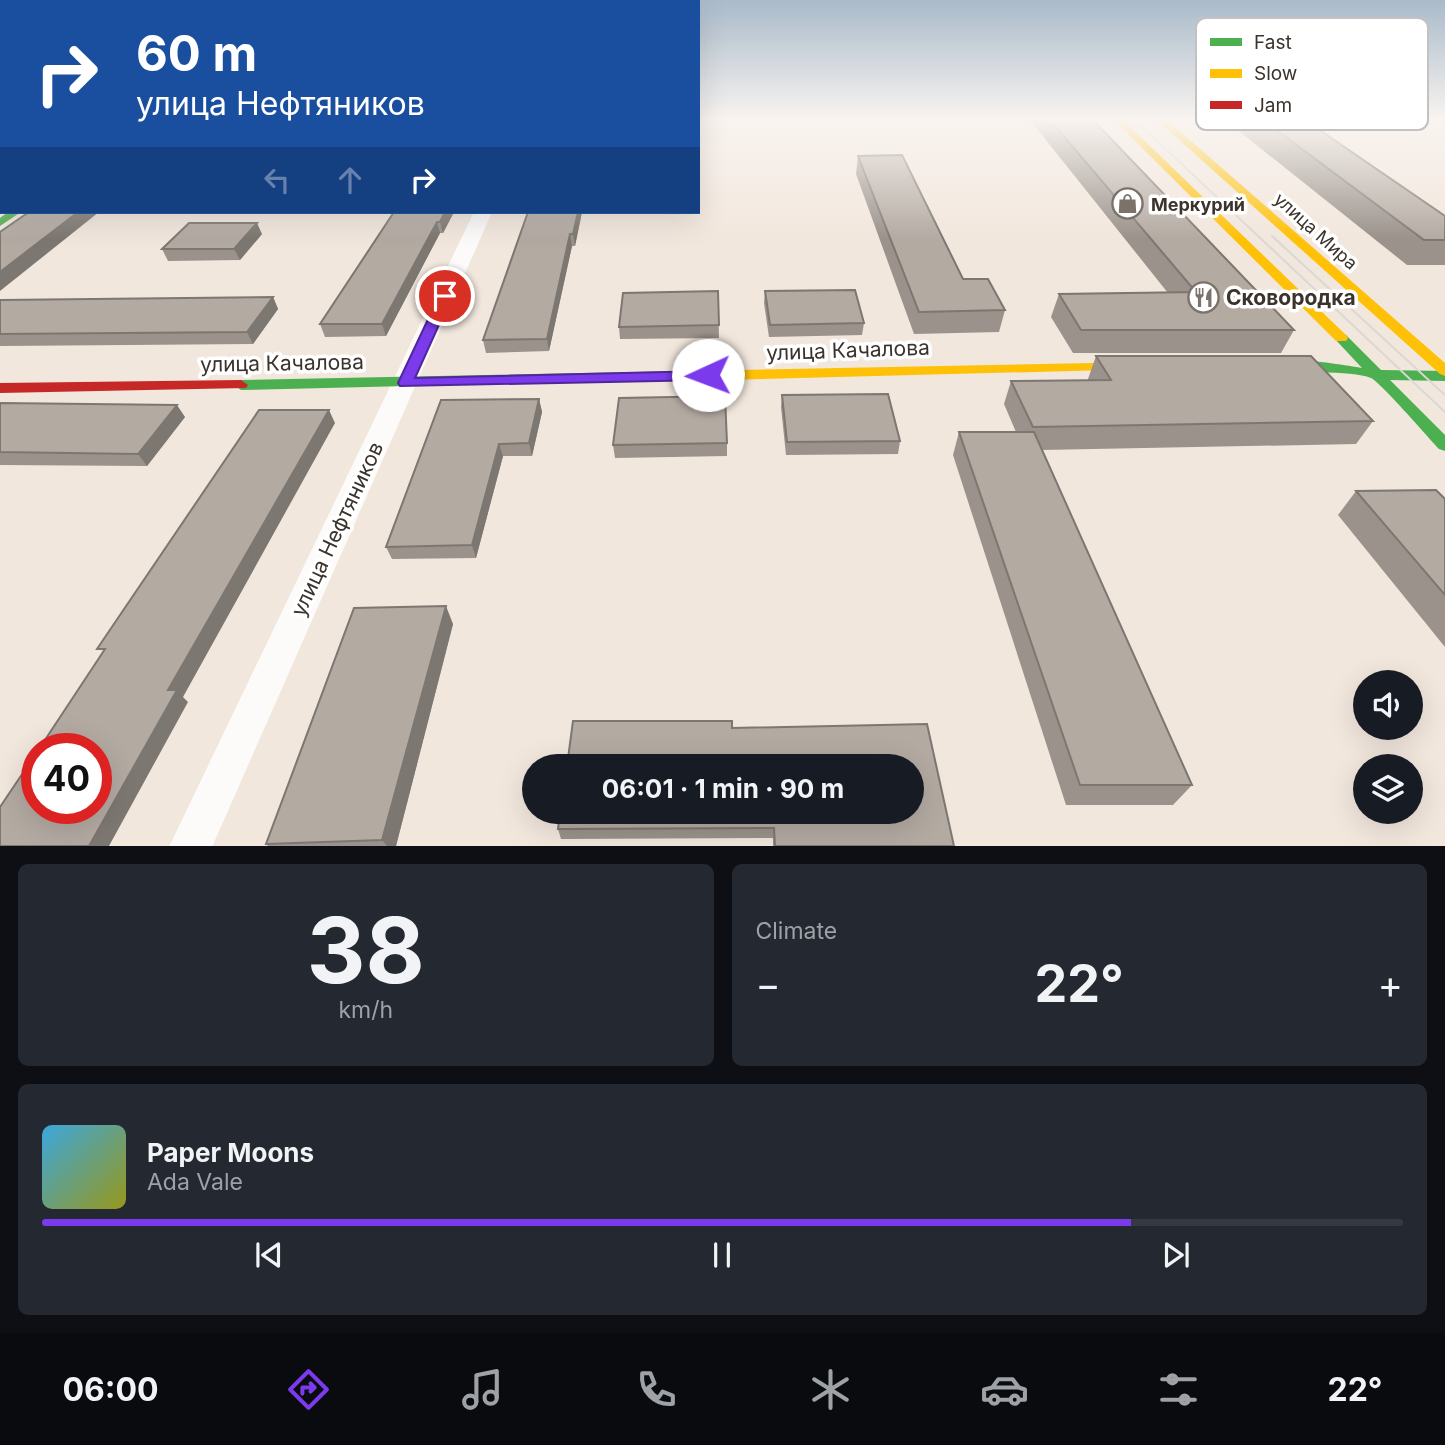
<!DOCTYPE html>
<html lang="en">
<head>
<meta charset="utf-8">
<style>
	body { margin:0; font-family:Inter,sans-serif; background:#242831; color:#f1f3f6; height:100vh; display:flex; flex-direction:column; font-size:26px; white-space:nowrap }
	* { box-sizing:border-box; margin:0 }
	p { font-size:23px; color:#9ea1a6 }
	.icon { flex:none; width:38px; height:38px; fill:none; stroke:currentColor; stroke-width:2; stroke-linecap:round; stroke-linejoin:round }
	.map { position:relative; height:846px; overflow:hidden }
	.panel { display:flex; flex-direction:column; gap:18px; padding:18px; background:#0d0f14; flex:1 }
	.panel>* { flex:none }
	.banner { position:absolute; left:0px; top:0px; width:700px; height:214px; box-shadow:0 7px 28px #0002; background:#1a4fa0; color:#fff; overflow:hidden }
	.controls { position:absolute; left:1353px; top:670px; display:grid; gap:14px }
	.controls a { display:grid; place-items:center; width:70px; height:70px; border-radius:50%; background:#171b24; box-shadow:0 7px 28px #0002; font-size:35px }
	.speed { position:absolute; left:21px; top:733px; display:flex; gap:14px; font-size:35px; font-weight:700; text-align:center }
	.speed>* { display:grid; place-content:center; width:91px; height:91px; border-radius:50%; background:#171b24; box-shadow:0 7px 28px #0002; line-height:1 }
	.speed .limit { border:10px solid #d22; background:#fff; color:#111 }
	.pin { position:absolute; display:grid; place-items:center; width:60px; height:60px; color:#fff; margin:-30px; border:4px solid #fff; border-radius:50%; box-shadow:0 2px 7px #0007 }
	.me { position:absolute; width:77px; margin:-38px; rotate:268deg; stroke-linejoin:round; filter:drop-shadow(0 0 5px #0008) }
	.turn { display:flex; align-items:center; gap:24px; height:147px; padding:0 21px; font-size:32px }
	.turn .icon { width:91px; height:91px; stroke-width:2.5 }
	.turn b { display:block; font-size:49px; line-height:60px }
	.lanes { display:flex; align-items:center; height:66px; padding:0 21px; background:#0003; justify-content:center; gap:35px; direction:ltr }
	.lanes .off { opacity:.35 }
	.big { font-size:52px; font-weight:700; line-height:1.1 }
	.panel .tile { flex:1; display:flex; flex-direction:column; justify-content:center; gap:10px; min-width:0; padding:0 24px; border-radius:10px; background:#242831 }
	.panel .dial { align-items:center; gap:0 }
	.dial b { font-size:91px; line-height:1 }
	.song { display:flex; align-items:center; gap:21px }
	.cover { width:84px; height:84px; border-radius:10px; background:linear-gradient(135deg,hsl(200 70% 55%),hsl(60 70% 35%)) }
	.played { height:7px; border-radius:4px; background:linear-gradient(90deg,#7c3aed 80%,#363941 80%) }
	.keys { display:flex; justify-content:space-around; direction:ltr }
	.heat { display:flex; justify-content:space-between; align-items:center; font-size:38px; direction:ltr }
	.panel .tiles { flex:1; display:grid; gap:18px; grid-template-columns:1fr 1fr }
	.tile:last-child { grid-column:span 2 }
	.trip { position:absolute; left:522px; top:754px; width:402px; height:70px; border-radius:35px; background:#171b24; box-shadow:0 7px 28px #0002; font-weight:700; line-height:70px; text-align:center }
	.tabs { display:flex; height:112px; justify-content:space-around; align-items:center; background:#090b0e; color:#9ea1a6 }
	.tabs .icon { width:49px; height:49px }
	.tabs .on { color:#7c3aed }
	.tabs b { font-size:32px; color:#f1f3f6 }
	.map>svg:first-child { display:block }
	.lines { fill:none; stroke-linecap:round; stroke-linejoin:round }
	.street { fill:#fdfbfa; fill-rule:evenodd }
	.fast { fill:#4caf50; fill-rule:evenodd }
	.slow { fill:#ffc107; fill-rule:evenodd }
	.jam { fill:#c62828; fill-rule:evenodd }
	.tram { stroke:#dad7d4; stroke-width:2 }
	.wall { fill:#9a928b }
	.shaded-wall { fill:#7d7771 }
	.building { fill:#b3aaa2; stroke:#7d7771; stroke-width:2 }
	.route { fill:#7c3aed; stroke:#51269a; stroke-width:2 }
	.labels { text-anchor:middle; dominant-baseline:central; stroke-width:7; stroke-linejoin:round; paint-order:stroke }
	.far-poi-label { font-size:18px; font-weight:bold; fill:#3b332c; stroke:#fff; text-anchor:start }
	.far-street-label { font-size:18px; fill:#3b332c; stroke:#fff }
	.poi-label { font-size:21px; font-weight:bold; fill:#3b332c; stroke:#fff; text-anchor:start }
	.street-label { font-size:21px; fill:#3b332c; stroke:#fff }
	.key { fill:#fff; stroke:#c4c2c0; stroke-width:2 }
	.key-label { font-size:19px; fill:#3b332c }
</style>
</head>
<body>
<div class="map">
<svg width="1445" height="847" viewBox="0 0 1445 847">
	<rect width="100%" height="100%" fill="#f2e7dd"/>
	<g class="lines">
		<path class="street" d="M474,212H492L212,847H169Z"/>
		<g class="fast">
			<path d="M8,212H21L0,226V218Z"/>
			<path d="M1341,334L1346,335L1381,370L1445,371V381L1390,380L1445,435V451L1439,449C1428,437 1381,383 1371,378C1349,369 1274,375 1264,366C1278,353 1342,365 1362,368L1334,338Z"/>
			<path d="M685,371L690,373L692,376L690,379L241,390L234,385L241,380Z"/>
		</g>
		<g class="slow">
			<path d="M1114,120H1123L1346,335L1348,338L1346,341H1336Z"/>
			<path d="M1157,120H1167L1445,363V376L1440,374Z"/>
			<path d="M1143,362L1148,363L1150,366L1148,369L685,381L678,376L685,371Z"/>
		</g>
		<path class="jam" d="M241,380L248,385L246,388L0,393V383Z"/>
		<g class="tram">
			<path d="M1135,120L1445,412"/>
			<path d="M1272,236L1445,395"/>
		</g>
	</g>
	<g class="wall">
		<path d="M1030,120H1093L1294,330L1281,353H1073L1051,317L1059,294L1168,293Z"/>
		<path d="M1225,120H1305L1445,240V265H1407Z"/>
		<path d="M858,156L963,279L1005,310L999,332L914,334L856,174Z"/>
		<path d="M394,212H454L443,233H440L386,336L325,337L320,324Z"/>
		<path d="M582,212L575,246H572L549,351L486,353L483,340Z"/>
		<path d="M262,234L240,260L168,261L162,249Z"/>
		<path d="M718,291L719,338L620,339L619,327Z"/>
		<path d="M765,291L864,323L862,335L769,337L764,303Z"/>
		<path d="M273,297L278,309L253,344L0,346V300Z"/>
		<path d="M1096,356L1373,421L1356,444L1042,450L1192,785L1173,805H1066L953,455L959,432H1016L1004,404L1011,381L1088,380V379Z"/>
		<path d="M782,395L900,441L898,454L786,455L781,407Z"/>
		<path d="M539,399L542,412L532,456H503L476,558L392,559L386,547Z"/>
		<path d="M0,403L185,417L147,466L0,465Z"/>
		<path d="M727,443V456L615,458L613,445Z"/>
		<path d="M1356,491L1445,499V647L1338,515Z"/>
		<path d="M453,624L396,846H268L266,844Z"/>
		<path d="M732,728L954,846H773V838L561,839L558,829Z"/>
	</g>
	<g class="shaded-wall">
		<path d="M78,212H99L0,291V272Z"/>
		<path d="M445,212H454L443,233L440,222Z"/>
		<path d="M578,212H582L575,246L573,234Z"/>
		<path d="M437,222L440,233L386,336L382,324Z"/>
		<path d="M257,223L262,234L240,260L234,249Z"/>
		<path d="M570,234L572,246L549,351L547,339Z"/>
		<path d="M273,297L278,309L253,344L247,332Z"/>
		<path d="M539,399L542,412L532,456L529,443Z"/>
		<path d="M177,405L185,417L147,466L138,454Z"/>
		<path d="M329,410L335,423L183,697L188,702L109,846H89L168,690Z"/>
		<path d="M499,444L503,456L476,558L472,545Z"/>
		<path d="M446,606L453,624L396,846H387L382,840Z"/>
	</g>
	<g class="building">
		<path d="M1050,120H1093L1294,330H1081L1059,294L1196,292Z"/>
		<path d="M1263,120H1305L1445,216V240H1424Z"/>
		<path d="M902,155L963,279H988L1005,310L919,312L858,156Z"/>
		<path d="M29,212H78L0,272V232Z"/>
		<path d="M394,212H445L440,222H437L382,324H320Z"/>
		<path d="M528,212H578L573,234H570L547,339L483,340Z"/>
		<path d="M189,223H257L234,249H162Z"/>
		<path d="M855,290L864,323L770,325L765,291Z"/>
		<path d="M718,291L719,325L619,327L623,293Z"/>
		<path d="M273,297L247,332L0,334V300Z"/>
		<path d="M1096,356H1311L1373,421L1033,427L1011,381L1111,380Z"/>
		<path d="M888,394L900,441L787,442L782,395Z"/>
		<path d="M725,396L727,443L613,445L619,398Z"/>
		<path d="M539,399L529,443L499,444L472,545L386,547L441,400Z"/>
		<path d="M0,403L177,405L138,454L0,452Z"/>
		<path d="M259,410H329L168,690H177L89,846H0V807L37,752V808H96V749H39L105,649H97Z"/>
		<path d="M959,432H1034L1192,785H1080Z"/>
		<path d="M1436,490L1445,499V595L1356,491Z"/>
		<path d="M446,606L382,840L266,844L354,608Z"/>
		<path d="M573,721H732V728L927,724L954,846H775L774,828L558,829L560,812H912V766H567Z"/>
	</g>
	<linearGradient id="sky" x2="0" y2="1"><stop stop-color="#a9baca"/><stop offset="0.5" stop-color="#f9f4f0"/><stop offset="1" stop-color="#f9f4f0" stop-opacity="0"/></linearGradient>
	<rect width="1445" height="239" fill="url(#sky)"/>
	<path class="route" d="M445,292L452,296L415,378L708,371L715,375L708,380L400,386L398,383L439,296Z"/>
	<defs>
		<symbol id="shop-ring" viewBox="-11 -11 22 22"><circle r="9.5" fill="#fff" stroke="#7b726a" stroke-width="1.5"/><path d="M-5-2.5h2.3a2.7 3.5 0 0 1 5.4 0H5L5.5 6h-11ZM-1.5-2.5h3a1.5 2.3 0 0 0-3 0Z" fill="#7b726a"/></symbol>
		<symbol id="restaurant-ring" viewBox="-11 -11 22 22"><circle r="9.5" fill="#fff" stroke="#7b726a" stroke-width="1.5"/><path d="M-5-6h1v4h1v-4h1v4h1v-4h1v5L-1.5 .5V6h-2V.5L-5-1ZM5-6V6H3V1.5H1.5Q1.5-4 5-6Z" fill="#7b726a"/></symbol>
	</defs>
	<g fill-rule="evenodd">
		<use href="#shop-ring" x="1110" y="186" width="35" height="35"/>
		<use href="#restaurant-ring" x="1186" y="280" width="35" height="35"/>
	</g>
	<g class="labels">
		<g class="far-poi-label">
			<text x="1151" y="204">Меркурий</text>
		</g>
		<g class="far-street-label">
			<text transform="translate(1316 231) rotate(42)">улица Мира</text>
		</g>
		<g class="poi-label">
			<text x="1226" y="297">Сковородка</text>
		</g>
		<g class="street-label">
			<text transform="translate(848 350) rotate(-2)">улица Качалова</text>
			<text transform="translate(282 363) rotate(-1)">улица Качалова</text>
			<text transform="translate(337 529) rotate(-65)">улица Нефтяников</text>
		</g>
	</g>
	<rect x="1196" y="18" width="232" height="112" rx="10" class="key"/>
	<rect x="1210" y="38" width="32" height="8" fill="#4caf50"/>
	<rect x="1210" y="69" width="32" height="9" fill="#ffc107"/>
	<rect x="1210" y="101" width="32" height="8" fill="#c62828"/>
	<g class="key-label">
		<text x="1254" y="49">Fast</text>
		<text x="1254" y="80">Slow</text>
		<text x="1254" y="112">Jam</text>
	</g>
</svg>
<div class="controls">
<a><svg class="icon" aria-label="sound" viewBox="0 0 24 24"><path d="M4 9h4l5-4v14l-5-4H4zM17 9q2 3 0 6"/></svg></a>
<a><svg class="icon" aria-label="layers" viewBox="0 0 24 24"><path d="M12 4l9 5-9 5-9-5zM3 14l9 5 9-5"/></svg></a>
</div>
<div class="speed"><div class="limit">40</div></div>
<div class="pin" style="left:445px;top:296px;background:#d93025"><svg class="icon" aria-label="arrive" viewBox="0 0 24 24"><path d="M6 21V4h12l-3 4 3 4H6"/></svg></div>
<svg class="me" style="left:708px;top:375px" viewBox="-20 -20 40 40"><circle r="19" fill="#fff"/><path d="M0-13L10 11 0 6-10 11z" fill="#7c3aed"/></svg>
<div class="trip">06:01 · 1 min · 90 m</div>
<div class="banner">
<div class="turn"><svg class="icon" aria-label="right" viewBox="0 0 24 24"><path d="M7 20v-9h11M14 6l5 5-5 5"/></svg><div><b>60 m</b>улица Нефтяников</div></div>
<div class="lanes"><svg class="icon off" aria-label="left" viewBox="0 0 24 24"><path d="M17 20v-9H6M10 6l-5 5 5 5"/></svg><svg class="icon off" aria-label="ahead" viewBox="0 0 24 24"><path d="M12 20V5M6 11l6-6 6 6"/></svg><svg class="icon" aria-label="right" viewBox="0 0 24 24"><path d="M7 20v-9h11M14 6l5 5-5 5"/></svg></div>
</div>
</div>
<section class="panel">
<div class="tiles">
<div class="tile dial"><b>38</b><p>km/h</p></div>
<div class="tile"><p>Climate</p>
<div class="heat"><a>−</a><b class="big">22°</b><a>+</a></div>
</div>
<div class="tile">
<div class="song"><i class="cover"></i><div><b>Paper Moons</b><p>Ada Vale</p></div></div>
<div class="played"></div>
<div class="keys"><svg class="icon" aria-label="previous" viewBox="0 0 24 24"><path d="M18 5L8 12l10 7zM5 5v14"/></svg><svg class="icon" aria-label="pause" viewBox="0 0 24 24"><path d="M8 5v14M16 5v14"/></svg><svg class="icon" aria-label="next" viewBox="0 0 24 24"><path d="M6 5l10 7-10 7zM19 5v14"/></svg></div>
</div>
</div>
</section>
<nav class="tabs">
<b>06:00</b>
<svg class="icon on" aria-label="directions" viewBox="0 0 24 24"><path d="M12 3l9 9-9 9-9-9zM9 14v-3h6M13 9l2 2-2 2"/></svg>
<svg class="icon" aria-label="music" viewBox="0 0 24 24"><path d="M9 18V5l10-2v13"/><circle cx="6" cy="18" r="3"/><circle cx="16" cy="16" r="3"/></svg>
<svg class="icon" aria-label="phone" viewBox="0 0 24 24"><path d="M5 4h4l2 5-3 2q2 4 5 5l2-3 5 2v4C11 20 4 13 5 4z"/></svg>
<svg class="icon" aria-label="climate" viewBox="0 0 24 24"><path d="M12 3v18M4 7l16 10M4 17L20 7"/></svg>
<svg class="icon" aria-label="car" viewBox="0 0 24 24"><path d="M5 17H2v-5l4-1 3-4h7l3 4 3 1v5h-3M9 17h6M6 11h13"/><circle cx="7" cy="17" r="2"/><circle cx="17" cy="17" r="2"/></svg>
<svg class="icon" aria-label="filters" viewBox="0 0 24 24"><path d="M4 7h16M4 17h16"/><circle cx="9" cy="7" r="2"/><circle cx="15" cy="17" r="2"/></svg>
<b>22°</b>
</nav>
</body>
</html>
